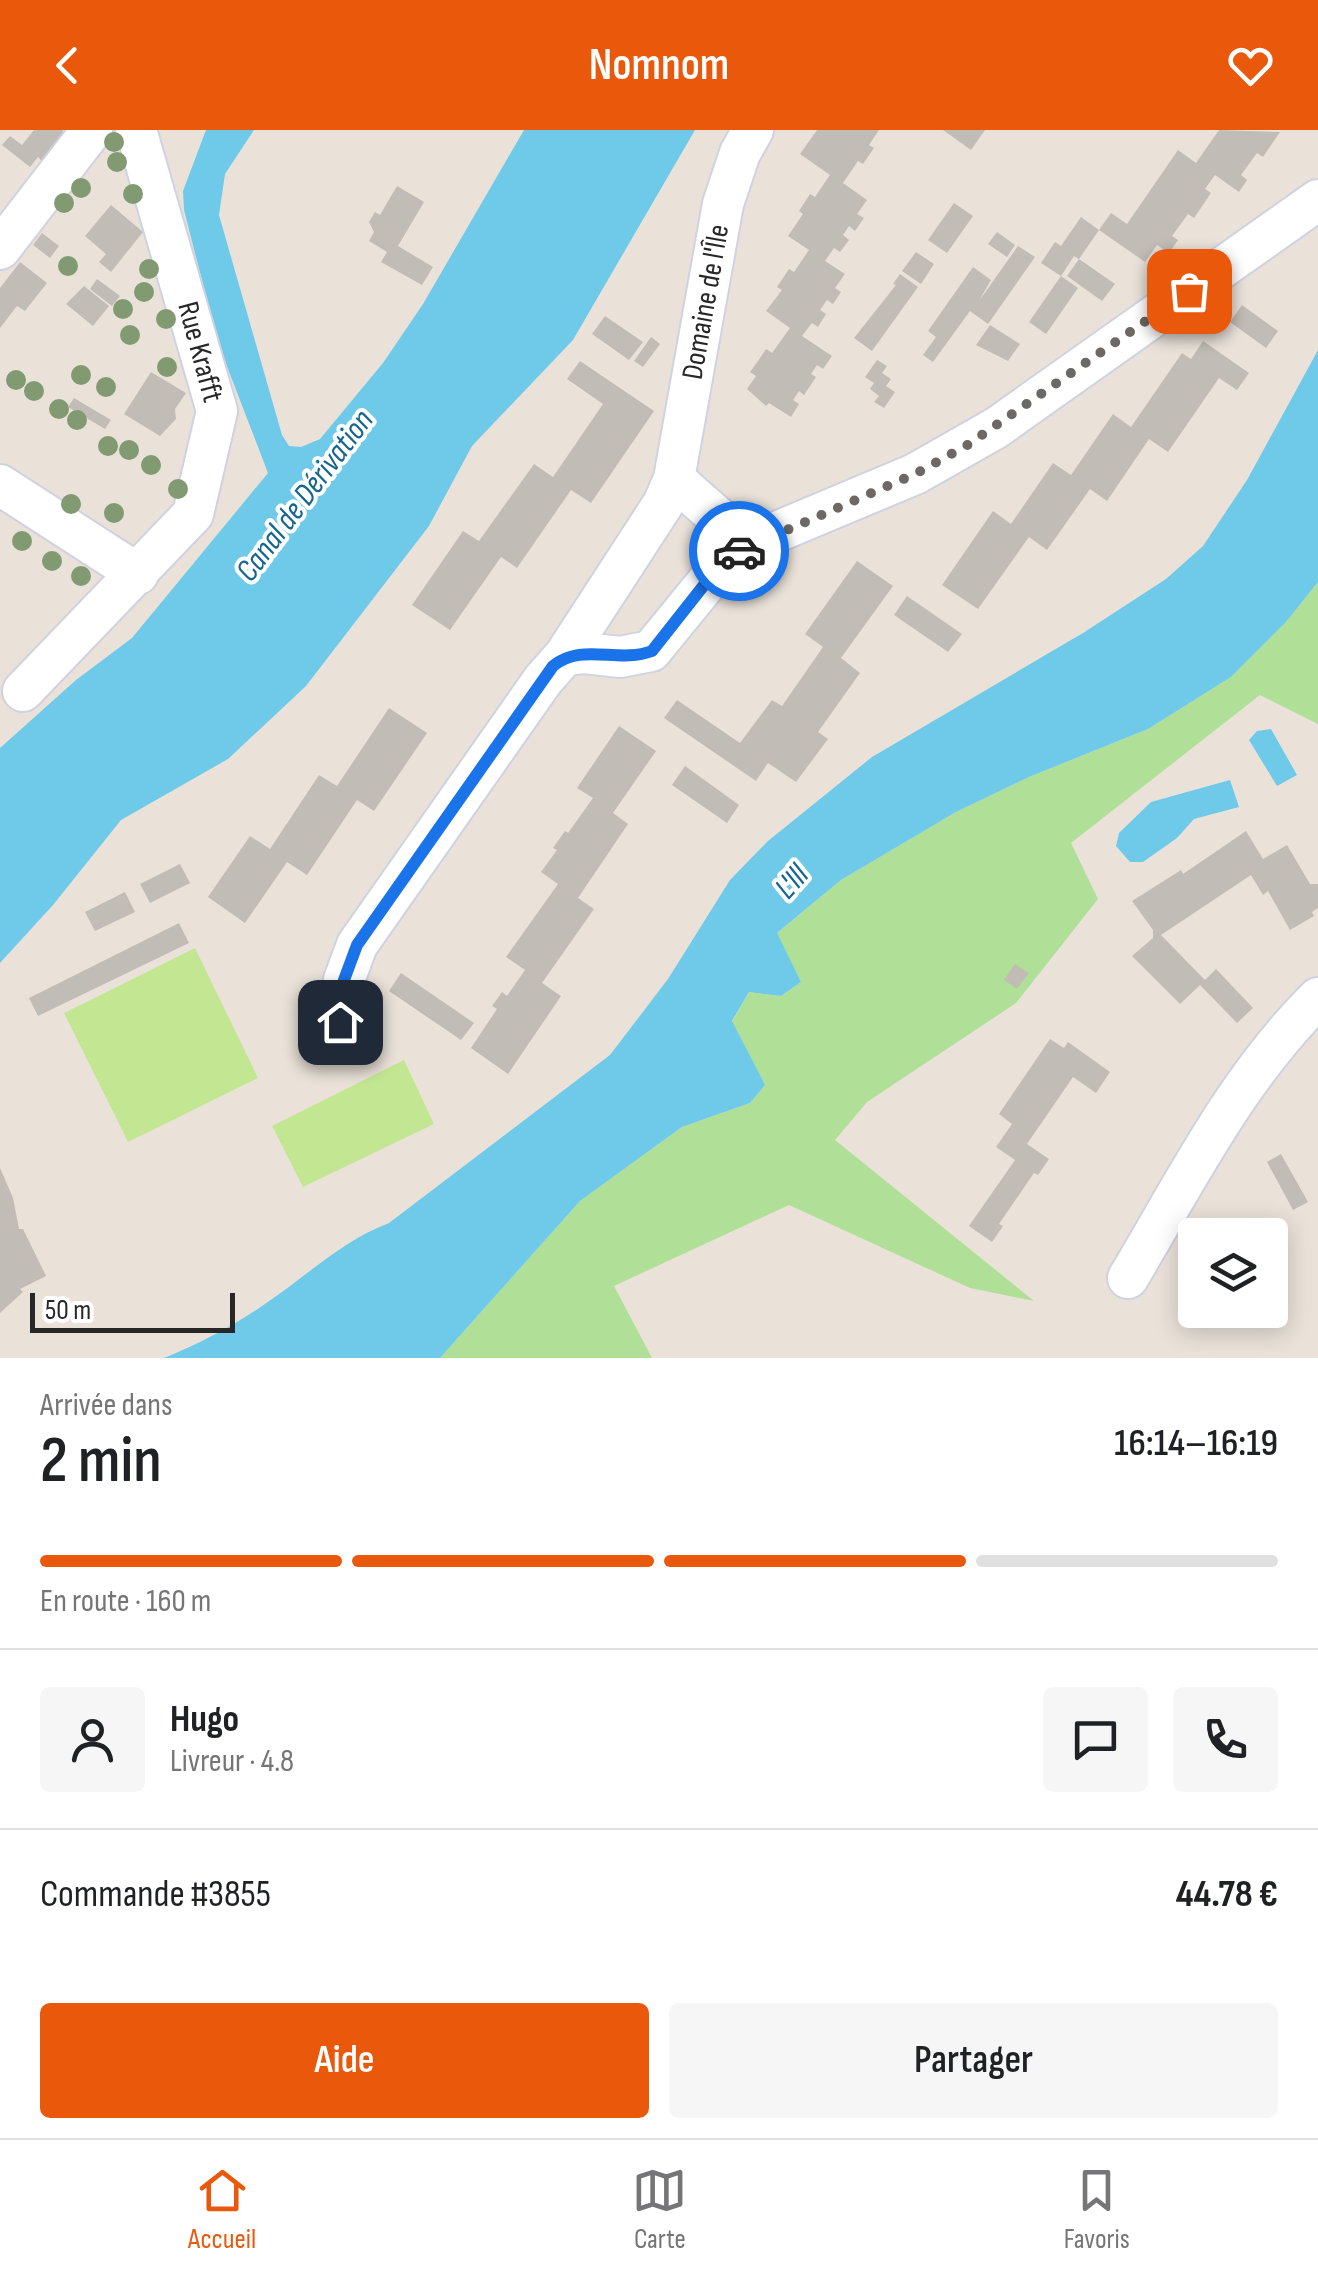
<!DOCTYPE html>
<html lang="fr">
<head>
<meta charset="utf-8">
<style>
  :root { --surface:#fff; --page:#f6f6f6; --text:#202124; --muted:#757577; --line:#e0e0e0; --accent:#ea580c }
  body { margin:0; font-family:"Sofia Sans Condensed",sans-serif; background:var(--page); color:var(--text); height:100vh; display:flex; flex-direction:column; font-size:38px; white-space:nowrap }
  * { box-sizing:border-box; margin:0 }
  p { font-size:32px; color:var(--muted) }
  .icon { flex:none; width:55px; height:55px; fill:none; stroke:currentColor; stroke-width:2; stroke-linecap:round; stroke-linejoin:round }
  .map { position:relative; height:1228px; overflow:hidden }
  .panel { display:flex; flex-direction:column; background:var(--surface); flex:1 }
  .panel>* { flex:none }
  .fabs { position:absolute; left:1178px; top:1088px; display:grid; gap:20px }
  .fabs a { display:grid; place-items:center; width:110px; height:110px; border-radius:10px; background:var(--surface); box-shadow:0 5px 25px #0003; font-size:50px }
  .scale { position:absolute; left:30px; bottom:25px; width:205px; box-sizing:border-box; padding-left:10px; border:5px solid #272727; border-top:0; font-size:28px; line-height:35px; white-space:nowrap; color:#272727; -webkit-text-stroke:8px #fff; paint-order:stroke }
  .pin { position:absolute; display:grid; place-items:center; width:85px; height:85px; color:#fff; margin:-42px; border-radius:20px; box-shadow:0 5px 15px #0006 }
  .courier { position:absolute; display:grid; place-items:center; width:100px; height:100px; margin:-50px; border:8px solid #1a73e8; border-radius:50%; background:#fff; color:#222; box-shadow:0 2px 12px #0007 }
  .overview em { font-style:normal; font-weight:600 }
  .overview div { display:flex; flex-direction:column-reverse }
  .overview { display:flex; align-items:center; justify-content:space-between; height:170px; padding:0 40px }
  h1 { font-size:65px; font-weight:600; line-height:75px }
  .bar { display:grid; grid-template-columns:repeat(4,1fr); gap:15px 10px; align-content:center; height:120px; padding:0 40px }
  .bar i { height:12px; border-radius:8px; background:var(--line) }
  .bar .on { background:var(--accent) }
  .bar p { grid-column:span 4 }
  .line { display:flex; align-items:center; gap:25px; padding:0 40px; border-top:2px solid var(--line) }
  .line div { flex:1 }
  .round { display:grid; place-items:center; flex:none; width:105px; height:105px; border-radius:10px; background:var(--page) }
  .button { display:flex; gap:20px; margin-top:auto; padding:20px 40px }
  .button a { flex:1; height:115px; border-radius:10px; background:var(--accent); color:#fff; font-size:40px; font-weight:600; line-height:115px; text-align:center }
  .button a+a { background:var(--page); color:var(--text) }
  header { display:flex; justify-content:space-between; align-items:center; height:130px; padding:0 40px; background:var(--accent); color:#fff; font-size:45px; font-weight:600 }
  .tab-bar { display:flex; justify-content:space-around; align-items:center; height:140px; border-top:2px solid var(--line); background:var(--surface); font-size:28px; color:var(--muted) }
  .tab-bar a { display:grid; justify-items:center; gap:5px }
  .tab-bar .on { color:var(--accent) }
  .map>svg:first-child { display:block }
  .green { fill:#b0df97 }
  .pitch { fill:#c3e693 }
  .water { fill:#6fcae9 }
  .building { fill:#c2bcb6 }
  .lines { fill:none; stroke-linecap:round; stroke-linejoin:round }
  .minor-casing { stroke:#cfd2e0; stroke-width:44 }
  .minor { stroke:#fff; stroke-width:40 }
  .tree { fill:#819a71 }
  .done { stroke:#6b6865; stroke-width:10; stroke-dasharray:0 18 }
  .route { stroke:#1a73e8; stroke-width:12 }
  .labels { text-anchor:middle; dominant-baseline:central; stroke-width:8; stroke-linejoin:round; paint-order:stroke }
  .street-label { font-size:30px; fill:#272727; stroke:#fff }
  .water-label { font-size:32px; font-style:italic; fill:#126691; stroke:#fff }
</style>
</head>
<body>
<header><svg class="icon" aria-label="back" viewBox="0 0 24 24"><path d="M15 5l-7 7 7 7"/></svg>Nomnom<svg class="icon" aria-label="heart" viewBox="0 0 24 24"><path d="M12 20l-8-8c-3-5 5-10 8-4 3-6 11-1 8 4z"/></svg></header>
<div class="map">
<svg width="1318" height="1228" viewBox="0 0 1318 1228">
  <rect width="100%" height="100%" fill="#eae2d9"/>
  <path class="green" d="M 1318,452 L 1318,594 L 1260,565 L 1071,713 L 1098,769 L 1016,873 L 867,972 L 835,1010 L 1034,1171 L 970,1158 L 789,1075 L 614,1156 L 652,1228 L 440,1228 L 580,1071 L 682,997 L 750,973 L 764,956 L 732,892 L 749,862 L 781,866 L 801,852 L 776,804 L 841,750 L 956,682 L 1029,647 L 1148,599 L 1231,547 L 1286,492 Z"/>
  <path class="pitch" d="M 195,818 L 258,948 L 128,1012 L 64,883 Z
    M 404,930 L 434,994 L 303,1057 L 272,996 Z"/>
  <path class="water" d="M 206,0 L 254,0 L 225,44 L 219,85 L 282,305 L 289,316 L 301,317 L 320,309 L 383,233 L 423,174 L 524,0 L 695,0 L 573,210 L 472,316 L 429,396 L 306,556 L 228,629 L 121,690 L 53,775 L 0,833 L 0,618 L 76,550 L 132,508 L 268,343 L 218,213 L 184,80 L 183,61 Z
    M 1318,220 L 1318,452 L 1286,492 L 1231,547 L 1148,599 L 1029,647 L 956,682 L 841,750 L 777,803 L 801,852 L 781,866 L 749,862 L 732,891 L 765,955 L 750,973 L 682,997 L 580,1071 L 440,1228 L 164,1228 C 202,1213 239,1193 272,1169 C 311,1142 344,1110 389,1093 L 610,925 L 668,849 L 730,750 L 768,711 L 872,627 L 1083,503 L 1166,449 L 1203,416 L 1247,350 Z
    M 1271,599 L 1297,645 L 1277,656 L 1249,610 L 1257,601 Z
    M 1230,650 L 1239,677 L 1194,689 L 1177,708 L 1143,732 L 1130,732 L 1116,716 L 1119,703 L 1151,672 Z"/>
  <path class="building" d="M 34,0 L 62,0 L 66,5 L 44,33 L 38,27 L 30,37 L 2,15 L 10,6 L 22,15 Z
    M 817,0 L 879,0 L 869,15 L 874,18 L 863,34 L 858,31 L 843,53 L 867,70 L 857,84 L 864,88 L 855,101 L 849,96 L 843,105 L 849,110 L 840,122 L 834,118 L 825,131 L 845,144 L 835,158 L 841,162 L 833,174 L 827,170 L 820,180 L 826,184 L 818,197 L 812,193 L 802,206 L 832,226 L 823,239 L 817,235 L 811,244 L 816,247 L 804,265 L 799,261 L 793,270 L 799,274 L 791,287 L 769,273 L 766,276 L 747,259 L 756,246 L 750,242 L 758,231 L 766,219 L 772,223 L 790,198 L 766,181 L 782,160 L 777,157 L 789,139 L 794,142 L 809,120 L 788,106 L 803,84 L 799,81 L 810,64 L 815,67 L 830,45 L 800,24 Z
    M 943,0 L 985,0 L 971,20 Z
    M 1219,0 L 1280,2 L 1263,27 L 1257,23 L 1241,45 L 1247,50 L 1239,62 L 1215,45 L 1205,59 L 1211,63 L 1194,88 L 1188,84 L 1172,106 L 1178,110 L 1169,123 L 1157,115 L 1145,132 L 1099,100 L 1111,83 L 1127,94 L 1178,20 L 1196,33 Z
    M 397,56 L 424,72 L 398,116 L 433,137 L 422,155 L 381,132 L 387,122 L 369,111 L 374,102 L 369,92 L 375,82 L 380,85 Z
    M 954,73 L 973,86 L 947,123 L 928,110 Z
    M 111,75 L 143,102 L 111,142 L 99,132 L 106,124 L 85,106 Z
    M 1081,87 L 1099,100 L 1079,129 L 1074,126 L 1061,146 L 1078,158 L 1046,204 L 1029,192 L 1061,146 L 1041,133 L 1055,112 L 1061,116 Z
    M 997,102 L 1015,115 L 1007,127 L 988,114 Z
    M 42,103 L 59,116 L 50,128 L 33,115 Z
    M 1018,116 L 1035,127 L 988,194 L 970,181 L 933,232 L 923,225 L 936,207 L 928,201 L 973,137 L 991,150 L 979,171 Z
    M 916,122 L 934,134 L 921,154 L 902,141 Z
    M 1079,129 L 1115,154 L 1102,171 L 1067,146 Z
    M 20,132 L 47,153 L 25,181 L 17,176 L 0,198 L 0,158 Z
    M 900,144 L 918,157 L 872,221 L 854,208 L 896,155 L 893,154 Z
    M 97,149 L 120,166 L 112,176 L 90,159 Z
    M 84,156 L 109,176 L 93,196 L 66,174 Z
    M 1242,175 L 1278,201 L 1266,218 L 1230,192 Z
    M 605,186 L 643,212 L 629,230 L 592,204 Z
    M 990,195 L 1020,214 L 1008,231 L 976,215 Z
    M 651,207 L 660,214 L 643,237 L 634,231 Z
    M 1203,211 L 1249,243 L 1237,260 L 1219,248 L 1168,322 L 1149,309 L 1107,371 L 1090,359 L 1047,420 L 1029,407 L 978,479 L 942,455 L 993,381 L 1011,394 L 1053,333 L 1071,345 L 1113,284 L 1131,297 L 1182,223 L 1191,229 Z
    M 877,230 L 887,236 L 882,243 L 891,249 L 886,256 L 895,262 L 884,278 L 874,272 L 879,266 L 870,259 L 874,253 L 865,247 Z
    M 580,231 L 654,281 L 591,373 L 571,360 L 517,438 L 501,427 L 450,500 L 412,475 L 463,401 L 479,411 L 534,334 L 553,347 L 603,274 L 567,249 Z
    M 151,242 L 186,263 L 175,279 L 176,289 L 160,306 L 124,284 Z
    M 74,268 L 111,290 L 105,299 L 68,277 Z
    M 857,431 L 893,456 L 841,528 L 860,543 L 818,602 L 828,609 L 796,652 L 768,633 L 756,651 L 664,588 L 677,570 L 740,613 L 772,570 L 782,576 L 823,517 L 805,504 Z
    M 907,466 L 962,504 L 948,522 L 894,485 Z
    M 389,578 L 427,603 L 374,681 L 357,670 L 307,745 L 287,732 L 245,793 L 208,767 L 250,706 L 270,719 L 319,645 L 337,656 Z
    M 619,596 L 656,621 L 613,683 L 628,694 L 578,768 L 594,779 L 542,853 L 561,866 L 508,944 L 471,918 L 497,879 L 492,876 L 502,862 L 507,866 L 525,840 L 506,827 L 558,754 L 541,742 L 557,720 L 553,718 L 560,708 L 565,701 L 568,703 L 593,668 L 577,658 Z
    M 685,636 L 739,675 L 727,693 L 672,655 Z
    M 1246,701 L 1263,729 L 1287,715 L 1310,754 L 1318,754 L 1318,778 L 1312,782 L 1314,786 L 1290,800 L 1268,761 L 1263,765 L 1251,745 L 1161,805 L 1205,850 L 1216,839 L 1253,878 L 1237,893 L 1200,855 L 1180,874 L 1132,826 L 1153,808 L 1153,800 L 1132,771 L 1181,740 L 1183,744 Z
    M 180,734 L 190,753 L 150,773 L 140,754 Z
    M 125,762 L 135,782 L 95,801 L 85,782 Z
    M 179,793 L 189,813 L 38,886 L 29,868 Z
    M 1015,834 L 1029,843 L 1017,859 L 1004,850 Z
    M 401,843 L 474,893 L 461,910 L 389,861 Z
    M 1050,909 L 1064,918 L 1068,912 L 1110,942 L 1096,963 L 1073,947 L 1027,1014 L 1049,1029 L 1038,1045 L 1034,1043 L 999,1094 L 1003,1096 L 992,1112 L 969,1096 L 1015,1030 L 996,1017 L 1012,994 L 999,984 Z
    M 1281,1024 L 1308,1072 L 1293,1080 L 1267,1032 Z
    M 0,1038 L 13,1068 L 19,1099 L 23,1099 L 46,1146 L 20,1159 L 23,1162 L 0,1183 Z"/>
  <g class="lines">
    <g class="minor-casing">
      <path id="minor" d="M 0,119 L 92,0
        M 674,349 L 748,414
        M 0,355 L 138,444
        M 565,525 L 584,523 L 620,527 L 651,521 L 709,450 L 748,414 L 915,344 L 996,298 L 1318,70
        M 23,561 L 193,384 L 217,281 L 136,0
        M 340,892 L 344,850 L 357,815 L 543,550 L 565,525 L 663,374 L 674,349 L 723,74 L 740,23 L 753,0
        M 1128,1148 C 1186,1051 1237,948 1318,868"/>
    </g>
    <use href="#minor" class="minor"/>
  </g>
  <g class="tree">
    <circle cx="114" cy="12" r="10"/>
    <circle cx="117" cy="32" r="10"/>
    <circle cx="81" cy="58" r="10"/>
    <circle cx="133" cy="64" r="10"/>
    <circle cx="64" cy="73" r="10"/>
    <circle cx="68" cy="136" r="10"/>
    <circle cx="149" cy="139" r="10"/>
    <circle cx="144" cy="162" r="10"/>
    <circle cx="123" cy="179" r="10"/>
    <circle cx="166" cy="189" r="10"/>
    <circle cx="130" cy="205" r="10"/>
    <circle cx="167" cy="237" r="10"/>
    <circle cx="81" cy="245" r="10"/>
    <circle cx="16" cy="250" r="10"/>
    <circle cx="106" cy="257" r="10"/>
    <circle cx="34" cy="261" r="10"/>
    <circle cx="59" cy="279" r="10"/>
    <circle cx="77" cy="290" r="10"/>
    <circle cx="108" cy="316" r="10"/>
    <circle cx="129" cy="320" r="10"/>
    <circle cx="151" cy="335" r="10"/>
    <circle cx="178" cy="359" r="10"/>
    <circle cx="71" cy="374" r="10"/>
    <circle cx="114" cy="383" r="10"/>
    <circle cx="22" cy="411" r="10"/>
    <circle cx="52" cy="431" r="10"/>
    <circle cx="81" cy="446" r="10"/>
  </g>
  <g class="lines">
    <path class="done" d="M 739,421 L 915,344 L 966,316 L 1189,161"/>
    <path class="route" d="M 340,892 L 344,850 L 357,815 L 553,536 C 582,512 618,534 652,521 L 708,450 L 739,421"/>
  </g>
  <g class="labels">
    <g class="street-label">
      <text transform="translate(706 172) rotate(-80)">Domaine de l'Île</text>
      <text transform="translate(200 222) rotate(75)">Rue Krafft</text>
    </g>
    <g class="water-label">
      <text transform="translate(305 366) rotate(-53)">Canal de Dérivation</text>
      <text transform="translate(792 752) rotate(-48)">L'Ill</text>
    </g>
  </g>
</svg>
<div class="fabs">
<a><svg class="icon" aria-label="layers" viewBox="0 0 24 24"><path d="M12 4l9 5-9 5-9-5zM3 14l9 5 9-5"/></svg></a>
</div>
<div class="scale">50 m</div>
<div class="pin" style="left:1189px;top:161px;background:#ea580c"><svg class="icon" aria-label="bag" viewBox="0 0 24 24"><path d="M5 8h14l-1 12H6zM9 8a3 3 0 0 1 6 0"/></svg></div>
<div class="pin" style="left:340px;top:892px;background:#1f2937"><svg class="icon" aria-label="home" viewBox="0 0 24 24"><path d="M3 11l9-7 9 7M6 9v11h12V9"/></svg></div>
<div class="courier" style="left:739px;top:421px"><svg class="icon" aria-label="car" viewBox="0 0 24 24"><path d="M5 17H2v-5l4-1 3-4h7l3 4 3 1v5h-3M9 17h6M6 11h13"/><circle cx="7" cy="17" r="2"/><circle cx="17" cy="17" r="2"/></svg></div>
</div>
<section class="panel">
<div class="overview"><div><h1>2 min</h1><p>Arrivée dans</p></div><em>16:14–16:19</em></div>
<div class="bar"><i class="on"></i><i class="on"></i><i class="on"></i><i></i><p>En route · 160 m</p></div>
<div class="line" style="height:180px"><a class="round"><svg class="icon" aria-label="person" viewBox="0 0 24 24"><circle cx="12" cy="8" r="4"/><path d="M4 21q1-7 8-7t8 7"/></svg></a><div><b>Hugo</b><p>Livreur · 4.8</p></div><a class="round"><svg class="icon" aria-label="chat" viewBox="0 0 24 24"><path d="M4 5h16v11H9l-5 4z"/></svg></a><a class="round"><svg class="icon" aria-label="phone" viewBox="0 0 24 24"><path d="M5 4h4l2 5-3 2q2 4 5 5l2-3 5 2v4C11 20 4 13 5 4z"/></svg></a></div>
<div class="line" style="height:130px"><div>Commande #3855</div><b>44.78 €</b></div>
<div class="button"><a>Aide</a><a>Partager</a></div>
</section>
<nav class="tab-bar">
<a class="on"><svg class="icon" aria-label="home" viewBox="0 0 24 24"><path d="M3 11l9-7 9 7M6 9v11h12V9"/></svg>Accueil</a>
<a><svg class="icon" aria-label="map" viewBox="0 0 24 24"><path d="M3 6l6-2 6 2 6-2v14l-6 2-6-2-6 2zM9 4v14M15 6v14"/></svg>Carte</a>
<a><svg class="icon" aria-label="saved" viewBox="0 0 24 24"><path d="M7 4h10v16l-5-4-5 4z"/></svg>Favoris</a>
</nav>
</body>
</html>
